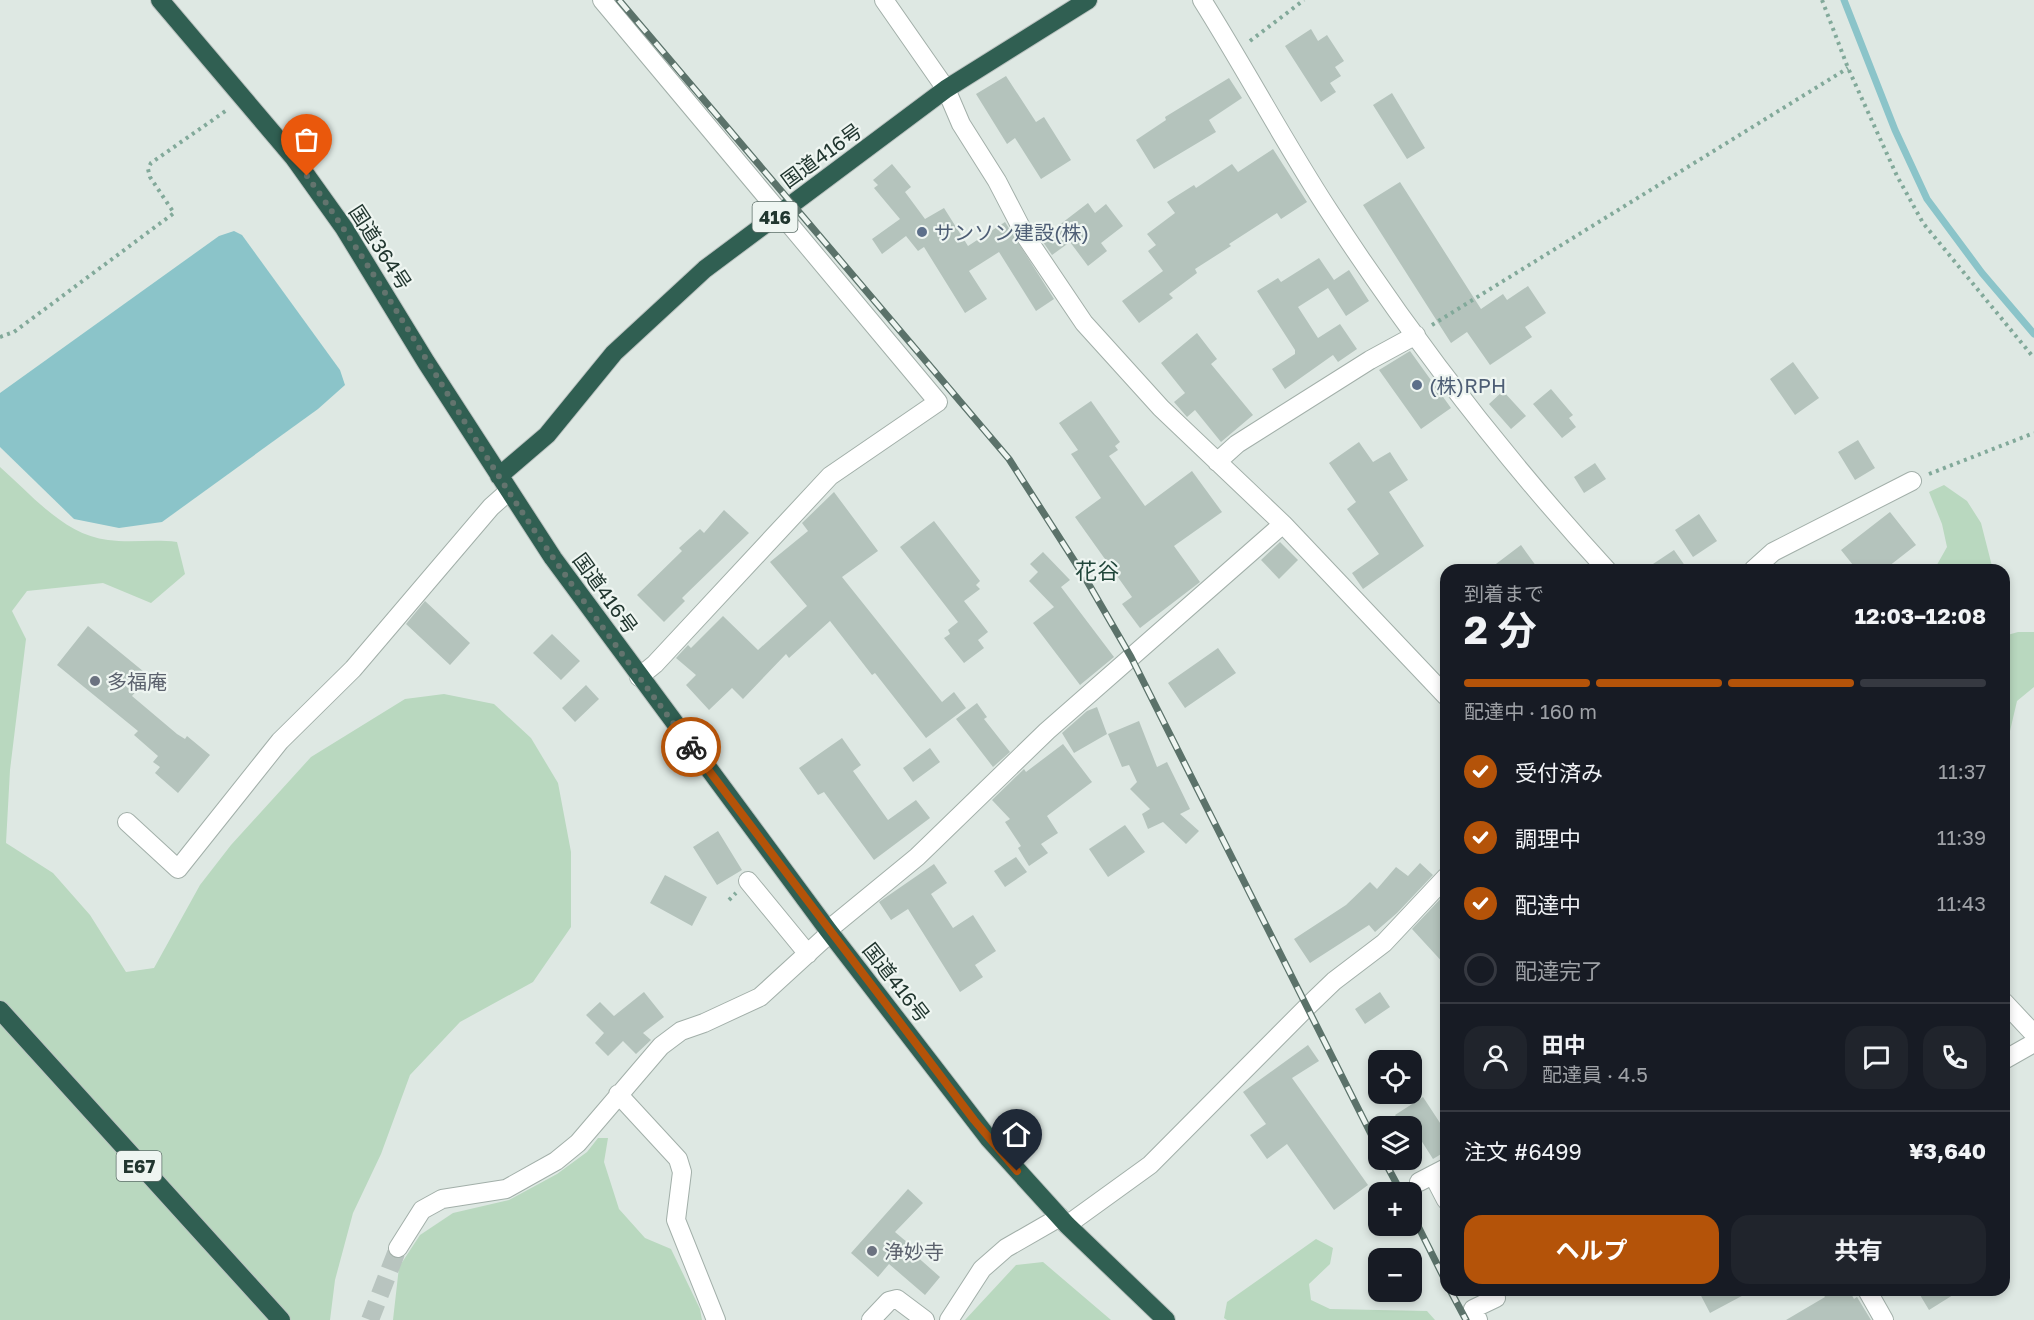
<!DOCTYPE html>
<html lang="ja">
<head>
<meta charset="utf-8">
<style>
  :root { --surface:#171b24; --page:#20242c; --text:#f1f3f6; --muted:#9ea1a6; --line:#363941; --accent:#b45309 }
  body { margin:0; font-family:"Golos Text","Noto Sans JP",sans-serif; background:var(--page); color:var(--text); height:100vh; display:flex; flex-direction:column; font-size:22px; white-space:nowrap }
  * { box-sizing:border-box; margin:0 }
  p { font-size:20px; color:var(--muted) }
  .icon { flex:none; width:33px; height:33px; fill:none; stroke:currentColor; stroke-width:2; stroke-linecap:round; stroke-linejoin:round }
  .map { position:relative; flex:1; overflow:hidden }
  .details { position:absolute; left:1440px; top:564px; width:570px; height:732px; display:flex; flex-direction:column; background:var(--surface); border-radius:18px; box-shadow:0 3px 9px #0003 }
  .details>* { flex:none }
  .tools { position:absolute; left:1368px; top:1050px; display:grid; gap:12px }
  .tools a { display:grid; place-items:center; width:54px; height:54px; border-radius:12px; background:var(--surface); box-shadow:0 3px 9px #0003; font-size:30px }
  .pin { position:absolute; display:grid; place-items:center; width:51px; height:51px; color:#fff; margin:-62px -26px; border-radius:50% 50% 50% 0; rotate:-45deg; box-shadow:0 0 6px #0007 }
  .pin .icon { rotate:45deg }
  .courier { position:absolute; display:grid; place-items:center; width:60px; height:60px; margin:-30px; border:4px solid #b45309; border-radius:50%; background:#fff; color:#222; box-shadow:0 2px 8px #0007 }
  .summary em { font-style:normal; font-weight:700 }
  .summary div { display:flex; flex-direction:column-reverse }
  .summary { display:flex; align-items:center; justify-content:space-between; height:102px; padding:0 24px }
  h1 { font-size:39px; font-weight:700; line-height:45px }
  .bar { display:grid; grid-template-columns:repeat(4,1fr); gap:9px 6px; align-content:center; height:72px; padding:0 24px }
  .bar i { height:8px; border-radius:4px; background:var(--line) }
  .bar .current { background:var(--accent) }
  .bar p { grid-column:span 4 }
  .line { display:flex; align-items:center; gap:15px; padding:0 24px; border-top:2px solid var(--line) }
  .line div { flex:1 }
  .round { display:grid; place-items:center; flex:none; width:63px; height:63px; border-radius:18px; background:var(--page) }
  ol { padding:0 24px; list-style:none }
  li { display:flex; align-items:center; gap:18px; height:66px }
  li p { margin-inline-start:auto }
  li .icon { padding:6px; border-radius:50%; background:var(--accent); color:#fff; stroke-width:4 }
  li:last-child { color:var(--muted) }
  li i { width:33px; height:33px; border:3px solid var(--line); border-radius:50% }
  .button { display:flex; gap:12px; margin-top:auto; padding:12px 24px }
  .button a { flex:1; height:69px; border-radius:18px; background:var(--accent); color:#fff; font-size:24px; font-weight:700; line-height:69px; text-align:center }
  .button a+a { background:var(--page); color:var(--text) }
  .map>svg:first-child { display:block }
  .green { fill:#b9d8bf }
  .water { fill:#8bc4c9 }
  .lines { fill:none; stroke-linecap:round; stroke-linejoin:round }
  .stream { stroke:#8bc4c9; stroke-width:7 }
  .building { fill:#b4c3bc }
  .minor-tunnel { stroke:#b8c4bf; stroke-width:18; stroke-dasharray:18 9; stroke-linecap:butt }
  .minor-casing { stroke:#a2afa9; stroke-width:20 }
  .highway-casing { stroke:#bcc3c1; stroke-width:20 }
  .path { stroke:#82a99a; stroke-width:4; stroke-dasharray:3 4.5; stroke-linecap:butt }
  .minor { stroke:#fff; stroke-width:18 }
  .highway { stroke:#305f52; stroke-width:18 }
  .rail-casing { stroke:#5b726a; stroke-width:7 }
  .rail { stroke:#eef5f1; stroke-width:4.5; stroke-dasharray:14; stroke-linecap:butt }
  .done { stroke:#63746e; stroke-width:6; stroke-dasharray:0 10.8 }
  .route { stroke:#b45309; stroke-width:8 }
  .service-dot { fill:#5c6f8a; stroke:#eef5f1; stroke-width:2 }
  .worship-dot { fill:#6b7280; stroke:#eef5f1; stroke-width:2 }
  .labels { text-anchor:middle; dominant-baseline:central; stroke-width:4.5; stroke-linejoin:round; paint-order:stroke }
  .shield { fill:#eef5f1; stroke:#5e6f69; stroke-width:1.5 }
  .shield-label { font-size:18px; font-weight:bold; fill:#21362f }
  .street-label { font-size:20px; fill:#21362f; stroke:#eef5f1 }
  .service-label { font-size:20px; fill:#4e5e75; stroke:#eef5f1; text-anchor:start }
  .worship-label { font-size:20px; fill:#5b616d; stroke:#eef5f1; text-anchor:start }
  .quarter-label { font-size:22px; fill:#20463a; stroke:#eef5f1 }
</style>
</head>
<body>
<div class="map">
<svg width="2034" height="1320" viewBox="0 0 2034 1320">
  <rect width="100%" height="100%" fill="#dee8e3"/>
  <path class="green" d="M 0,467 C 32,495 64,535 108,540 C 131,543 154,539 177,542 L 185,574 L 151,603 L 103,583 L 27,591 L 12,611 L 26,639 L 10,770 L 6,843 L 53,873 L 90,915 L 126,972 L 154,968 L 200,885 L 231,845 L 311,757 L 405,699 L 444,694 L 494,704 L 531,738 L 558,783 L 571,852 L 571,927 L 533,982 L 460,1022 L 410,1075 L 381,1154 L 353,1213 L 335,1280 L 330,1320 L 0,1320 Z
    M 1944,485 L 1967,501 L 1981,523 L 1993,570 L 1934,570 L 1947,547 L 1942,524 L 1929,492 Z
    M 2018,632 L 2034,632 L 2034,687 L 2017,701 L 2010,731 L 2004,734 L 2004,636 Z
    M 598,1138 L 608,1138 L 604,1162 L 619,1209 L 645,1238 L 671,1249 L 700,1309 L 702,1320 L 393,1320 L 399,1267 L 420,1235 L 453,1213 L 509,1200 L 557,1174 L 587,1152 Z
    M 1316,1239 L 1333,1248 L 1330,1264 L 1309,1284 L 1311,1300 L 1330,1309 L 1427,1311 L 1435,1320 L 1227,1320 L 1224,1318 L 1227,1302 Z
    M 1043,1262 L 1111,1320 L 965,1320 L 1016,1265 Z"/>
  <path class="water" d="M 234,231 L 242,235 L 340,370 L 345,385 L 318,409 L 162,522 L 119,528 L 74,519 L 0,447 L 0,393 L 219,236 Z"/>
  <g class="lines">
    <path class="stream" d="M 1844,0 L 1895,130 L 1927,199 L 1982,273 L 2034,334"/>
  </g>
  <path class="building" d="M 1311,29 L 1318,41 L 1327,35 L 1344,61 L 1335,67 L 1341,76 L 1330,83 L 1336,92 L 1321,102 L 1285,46 Z
    M 1006,76 L 1036,122 L 1044,117 L 1071,160 L 1041,179 L 1015,138 L 1007,144 L 976,94 Z
    M 1229,78 L 1242,98 L 1209,120 L 1216,132 L 1154,169 L 1136,140 L 1166,120 L 1165,117 Z
    M 1392,93 L 1425,148 L 1407,159 L 1373,105 Z
    M 1273,149 L 1307,202 L 1281,219 L 1277,213 L 1229,244 L 1231,246 L 1195,269 L 1197,273 L 1169,294 L 1173,298 L 1139,323 L 1122,301 L 1163,271 L 1148,251 L 1156,245 L 1147,234 L 1175,213 L 1167,202 L 1194,185 L 1196,188 L 1232,164 L 1238,172 Z
    M 892,164 L 911,187 L 905,192 L 925,219 L 944,208 L 968,246 L 1005,222 L 1054,299 L 1036,311 L 999,252 L 969,271 L 987,299 L 965,313 L 924,247 L 918,251 L 906,236 L 882,254 L 872,239 L 900,219 L 874,188 L 878,185 L 873,180 Z
    M 1400,182 L 1481,309 L 1503,294 L 1507,300 L 1528,286 L 1546,313 L 1525,327 L 1532,337 L 1490,365 L 1467,332 L 1451,343 L 1363,205 Z
    M 1088,203 L 1095,213 L 1106,204 L 1123,226 L 1101,243 L 1107,251 L 1088,266 L 1070,242 L 1052,255 L 1041,239 Z
    M 1319,258 L 1334,280 L 1349,270 L 1369,301 L 1346,316 L 1328,288 L 1298,307 L 1318,338 L 1340,324 L 1357,349 L 1338,362 L 1333,355 L 1285,389 L 1272,369 L 1295,354 L 1295,350 L 1257,291 L 1278,278 L 1281,282 Z
    M 1197,333 L 1217,359 L 1211,364 L 1253,415 L 1221,442 L 1195,410 L 1187,417 L 1174,402 L 1185,393 L 1161,363 Z
    M 1410,351 L 1451,408 L 1421,429 L 1379,370 Z
    M 1793,362 L 1819,398 L 1795,415 L 1770,379 Z
    M 1551,389 L 1573,415 L 1569,418 L 1576,427 L 1562,438 L 1533,404 Z
    M 1503,391 L 1526,416 L 1511,429 L 1489,404 Z
    M 1091,401 L 1120,442 L 1115,446 L 1118,450 L 1109,456 L 1145,506 L 1192,471 L 1222,512 L 1174,546 L 1200,582 L 1140,628 L 1122,604 L 1132,597 L 1075,517 L 1101,498 L 1071,454 L 1078,450 L 1059,423 Z
    M 1858,440 L 1875,468 L 1855,480 L 1838,452 Z
    M 1359,442 L 1373,462 L 1390,452 L 1408,480 L 1389,492 L 1424,546 L 1363,589 L 1352,573 L 1379,554 L 1347,509 L 1356,502 L 1329,463 Z
    M 1595,463 L 1606,479 L 1584,493 L 1574,477 Z
    M 834,492 L 878,551 L 842,577 L 942,702 L 954,692 L 966,708 L 926,738 L 875,673 L 872,675 L 830,621 L 789,658 L 786,654 L 743,699 L 732,688 L 709,710 L 686,685 L 696,675 L 676,658 L 688,645 L 691,648 L 723,616 L 758,650 L 807,606 L 770,562 L 808,531 L 802,523 Z
    M 724,510 L 749,533 L 682,598 L 685,601 L 664,622 L 637,595 L 682,551 L 679,548 L 700,529 L 704,533 Z
    M 1890,512 L 1916,545 L 1884,570 L 1857,570 L 1841,550 Z
    M 1699,514 L 1717,541 L 1693,557 L 1675,530 Z
    M 934,521 L 980,581 L 976,585 L 980,589 L 964,601 L 988,632 L 978,640 L 984,648 L 964,663 L 944,638 L 950,634 L 948,630 L 958,622 L 900,547 Z
    M 1280,542 L 1298,560 L 1279,579 L 1261,560 Z
    M 1521,545 L 1539,570 L 1488,570 Z
    M 1674,550 L 1688,570 L 1644,570 Z
    M 1043,552 L 1070,580 L 1061,587 L 1114,657 L 1080,685 L 1033,623 L 1054,607 L 1029,581 L 1038,572 L 1030,564 Z
    M 425,601 L 470,643 L 450,665 L 406,624 Z
    M 88,626 L 149,676 L 132,696 L 177,734 L 185,739 L 187,736 L 210,755 L 178,793 L 155,773 L 160,767 L 153,762 L 158,756 L 134,735 L 138,731 L 57,665 Z
    M 552,634 L 580,661 L 561,680 L 533,653 Z
    M 1218,648 L 1236,673 L 1185,708 L 1168,683 Z
    M 586,685 L 599,699 L 575,722 L 562,708 Z
    M 977,703 L 987,717 L 984,719 L 1010,752 L 993,767 L 956,719 Z
    M 1097,707 L 1107,734 L 1074,753 L 1062,733 L 1087,711 Z
    M 1139,721 L 1157,767 L 1167,762 L 1190,809 L 1180,814 L 1199,831 L 1186,844 L 1163,822 L 1148,829 L 1142,814 L 1150,809 L 1130,789 L 1137,782 L 1129,765 L 1122,767 L 1108,734 Z
    M 842,738 L 861,765 L 853,771 L 888,820 L 916,800 L 930,818 L 874,860 L 824,792 L 818,795 L 799,768 Z
    M 1063,744 L 1092,782 L 1047,816 L 1058,833 L 1041,844 L 1048,853 L 1029,866 L 1018,848 L 1021,846 L 1005,822 L 1010,819 L 992,800 L 1024,769 L 1026,772 Z
    M 930,748 L 940,762 L 913,782 L 903,768 Z
    M 1125,825 L 1145,852 L 1108,877 L 1089,849 Z
    M 718,831 L 742,870 L 717,885 L 693,847 Z
    M 1016,857 L 1027,872 L 1005,887 L 994,871 Z
    M 1420,863 L 1433,875 L 1397,913 L 1375,932 L 1369,925 L 1310,963 L 1294,939 L 1346,905 L 1370,882 L 1377,889 L 1396,867 L 1408,876 Z
    M 934,864 L 947,883 L 931,894 L 953,928 L 973,915 L 996,951 L 975,965 L 983,977 L 960,992 L 908,909 L 891,920 L 879,902 Z
    M 665,875 L 707,897 L 692,926 L 650,903 Z
    M 1446,893 L 1446,966 L 1412,929 Z
    M 644,992 L 664,1017 L 643,1033 L 651,1040 L 636,1054 L 623,1041 L 608,1056 L 595,1043 L 604,1033 L 586,1015 L 600,1002 L 614,1016 Z
    M 1380,992 L 1390,1007 L 1365,1024 L 1355,1009 Z
    M 1308,1045 L 1319,1061 L 1292,1078 L 1368,1185 L 1334,1210 L 1287,1144 L 1267,1159 L 1250,1135 L 1266,1124 L 1243,1092 Z
    M 1423,1097 L 1446,1132 L 1446,1151 L 1433,1159 L 1412,1126 L 1403,1126 L 1395,1115 Z
    M 908,1189 L 923,1203 L 895,1232 L 908,1243 L 905,1246 L 940,1277 L 925,1295 L 889,1264 L 878,1277 L 851,1253 Z
    M 1698,1290 L 1753,1290 L 1710,1313 Z
    M 1820,1290 L 1849,1290 L 1854,1299 L 1857,1297 L 1871,1320 L 1786,1320 L 1825,1297 Z
    M 1917,1290 L 1961,1290 L 1929,1310 Z"/>
  <g class="lines">
    <path class="minor-tunnel" d="M 370,1320 L 398,1248"/>
    <g class="minor-casing">
      <path id="minor" d="M 602,0 L 938,402 L 830,476 L 655,664 L 639,677
        M 884,0 L 946,89 L 961,124 L 997,181 L 1026,237 L 1084,323 L 1161,408 L 1283,524 L 1446,696
        M 1202,0 C 1246,70 1284,142 1329,211 C 1411,337 1505,459 1607,570
        M 1217,462 L 1237,444 L 1370,360 L 1416,335
        M 1753,570 L 1773,552 L 1912,481
        M 127,822 L 178,869 L 280,741 L 353,669 L 491,507 L 509,491
        M 748,881 L 808,954
        M 828,930 L 917,857 L 1047,731 L 1283,524
        M 2004,1002 L 2034,1034
        M 2004,1060 L 2034,1043
        M 618,1094 L 678,1159 L 682,1172 L 676,1220 L 716,1320
        M 1433,1175 L 1446,1200
        M 1419,1182 L 1446,1168
        M 1067,1225 L 1150,1165 L 1308,1006 L 1334,981 L 1384,943 L 1446,877
        M 398,1248 L 422,1210 L 442,1199 L 506,1189 L 556,1161 L 578,1143 L 661,1046 L 681,1031 L 704,1023 L 760,997 L 830,933
        M 1867,1290 L 1884,1320
        M 871,1320 L 889,1301 L 897,1299 L 925,1320
        M 949,1320 L 982,1269 L 1006,1248 L 1060,1217
        M 1478,1320 L 1473,1309 L 1496,1298 L 1492,1290"/>
    </g>
    <g class="highway-casing">
      <path id="highway" d="M 160,0 L 294,158 L 344,228 L 426,362 L 553,558 L 828,930 L 989,1139 L 1067,1225 L 1166,1320
        M 499,476 L 547,435 L 614,353 L 705,269 L 946,89 L 1088,0
        M 0,1010 L 281,1320"/>
    </g>
    <path class="path" d="M 1822,0 L 1848,68 L 1897,176 L 1923,223 L 2034,358
      M 1250,41 L 1304,0
      M 1432,325 L 1848,68
      M 0,337 L 14,332 L 174,213 L 150,177 L 148,169 L 151,163 L 227,110
      M 1929,474 L 2034,433
      M 729,900 L 736,893"/>
    <use href="#minor" class="minor"/>
    <use href="#highway" class="highway"/>
    <g class="rail-casing">
      <path id="rail" d="M 619,0 L 1009,459 L 1084,576 L 1131,657 L 1378,1148
        M 1384,1160 L 1401,1192
        M 1412,1214 L 1446,1282
        M 1450,1290 L 1466,1320"/>
    </g>
    <use href="#rail" class="rail"/>
  </g>
  <g class="lines">
    <path class="done" d="M 307,176 C 379,276 440,385 507,489 C 564,577 628,662 691,747"/>
    <path class="route" d="M 691,747 L 974,1120 L 1017,1171"/>
  </g>
  <g class="service-dot">
    <circle cx="922" cy="232" r="6"/>
    <circle cx="1417" cy="385" r="6"/>
  </g>
  <g class="worship-dot">
    <circle cx="95" cy="681" r="6"/>
    <circle cx="872" cy="1251" r="6"/>
  </g>
  <g class="labels">
    <g class="shield">
      <rect x="752.5" y="202" width="45" height="30" rx="4.5"/>
      <rect x="116.5" y="1151" width="45" height="30" rx="4.5"/>
    </g>
    <g class="shield-label">
      <text x="775" y="217">416</text>
      <text x="139" y="1166">E67</text>
    </g>
    <g class="street-label">
      <text transform="translate(821 155) rotate(-36)">国道416号</text>
      <text transform="translate(381 247) rotate(57)">国道364号</text>
      <text transform="translate(606 593) rotate(54)">国道416号</text>
      <text transform="translate(897 982) rotate(52)">国道416号</text>
    </g>
    <g class="service-label">
      <text x="934" y="232">サンソン建設(株)</text>
      <text x="1429" y="385">(株)RPH</text>
    </g>
    <g class="worship-label">
      <text x="107" y="681">多福庵</text>
      <text x="884" y="1251">浄妙寺</text>
    </g>
    <g class="quarter-label">
      <text x="1097" y="570">花谷</text>
    </g>
  </g>
</svg>
<div class="tools">
<a><svg class="icon" aria-label="locate" viewBox="0 0 24 24"><circle cx="12" cy="12" r="6"/><path d="M12 2v4M12 18v4M2 12h4M18 12h4"/></svg></a>
<a><svg class="icon" aria-label="layers" viewBox="0 0 24 24"><path d="M12 4l9 5-9 5-9-5zM3 14l9 5 9-5"/></svg></a>
<a>+</a>
<a>−</a>
</div>
<div class="pin" style="left:307px;top:176px;background:#ea580c"><svg class="icon" aria-label="bag" viewBox="0 0 24 24"><path d="M5 8h14l-1 12H6zM9 8a3 3 0 0 1 6 0"/></svg></div>
<div class="pin" style="left:1017px;top:1171px;background:#1f2937"><svg class="icon" aria-label="home" viewBox="0 0 24 24"><path d="M3 11l9-7 9 7M6 9v11h12V9"/></svg></div>
<div class="courier" style="left:691px;top:747px"><svg class="icon" aria-label="bike" viewBox="0 0 24 24"><circle cx="6" cy="16" r="4"/><circle cx="18" cy="16" r="4"/><path d="M6 16l4-8h5l3 8M10 8l3 8H6M13 5h3"/></svg></div>
<section class="details">
<div class="summary"><div><h1>2 分</h1><p>到着まで</p></div><em>12:03–12:08</em></div>
<div class="bar"><i class="current"></i><i class="current"></i><i class="current"></i><i></i><p>配達中 · 160 m</p></div>
<ol>
<li><svg class="icon" aria-label="check" viewBox="0 0 24 24"><path d="M5 12l5 5 9-10"/></svg>受付済み<p>11:37</p></li>
<li><svg class="icon" aria-label="check" viewBox="0 0 24 24"><path d="M5 12l5 5 9-10"/></svg>調理中<p>11:39</p></li>
<li><svg class="icon" aria-label="check" viewBox="0 0 24 24"><path d="M5 12l5 5 9-10"/></svg>配達中<p>11:43</p></li>
<li><i></i>配達完了</li>
</ol>
<div class="line" style="height:108px"><a class="round"><svg class="icon" aria-label="person" viewBox="0 0 24 24"><circle cx="12" cy="8" r="4"/><path d="M4 21q1-7 8-7t8 7"/></svg></a><div><b>田中</b><p>配達員 · 4.5</p></div><a class="round"><svg class="icon" aria-label="chat" viewBox="0 0 24 24"><path d="M4 5h16v11H9l-5 4z"/></svg></a><a class="round"><svg class="icon" aria-label="phone" viewBox="0 0 24 24"><path d="M5 4h4l2 5-3 2q2 4 5 5l2-3 5 2v4C11 20 4 13 5 4z"/></svg></a></div>
<div class="line" style="height:78px"><div>注文 #6499</div><b>¥3,640</b></div>
<div class="button"><a>ヘルプ</a><a>共有</a></div>
</section>
</div>
</body>
</html>
